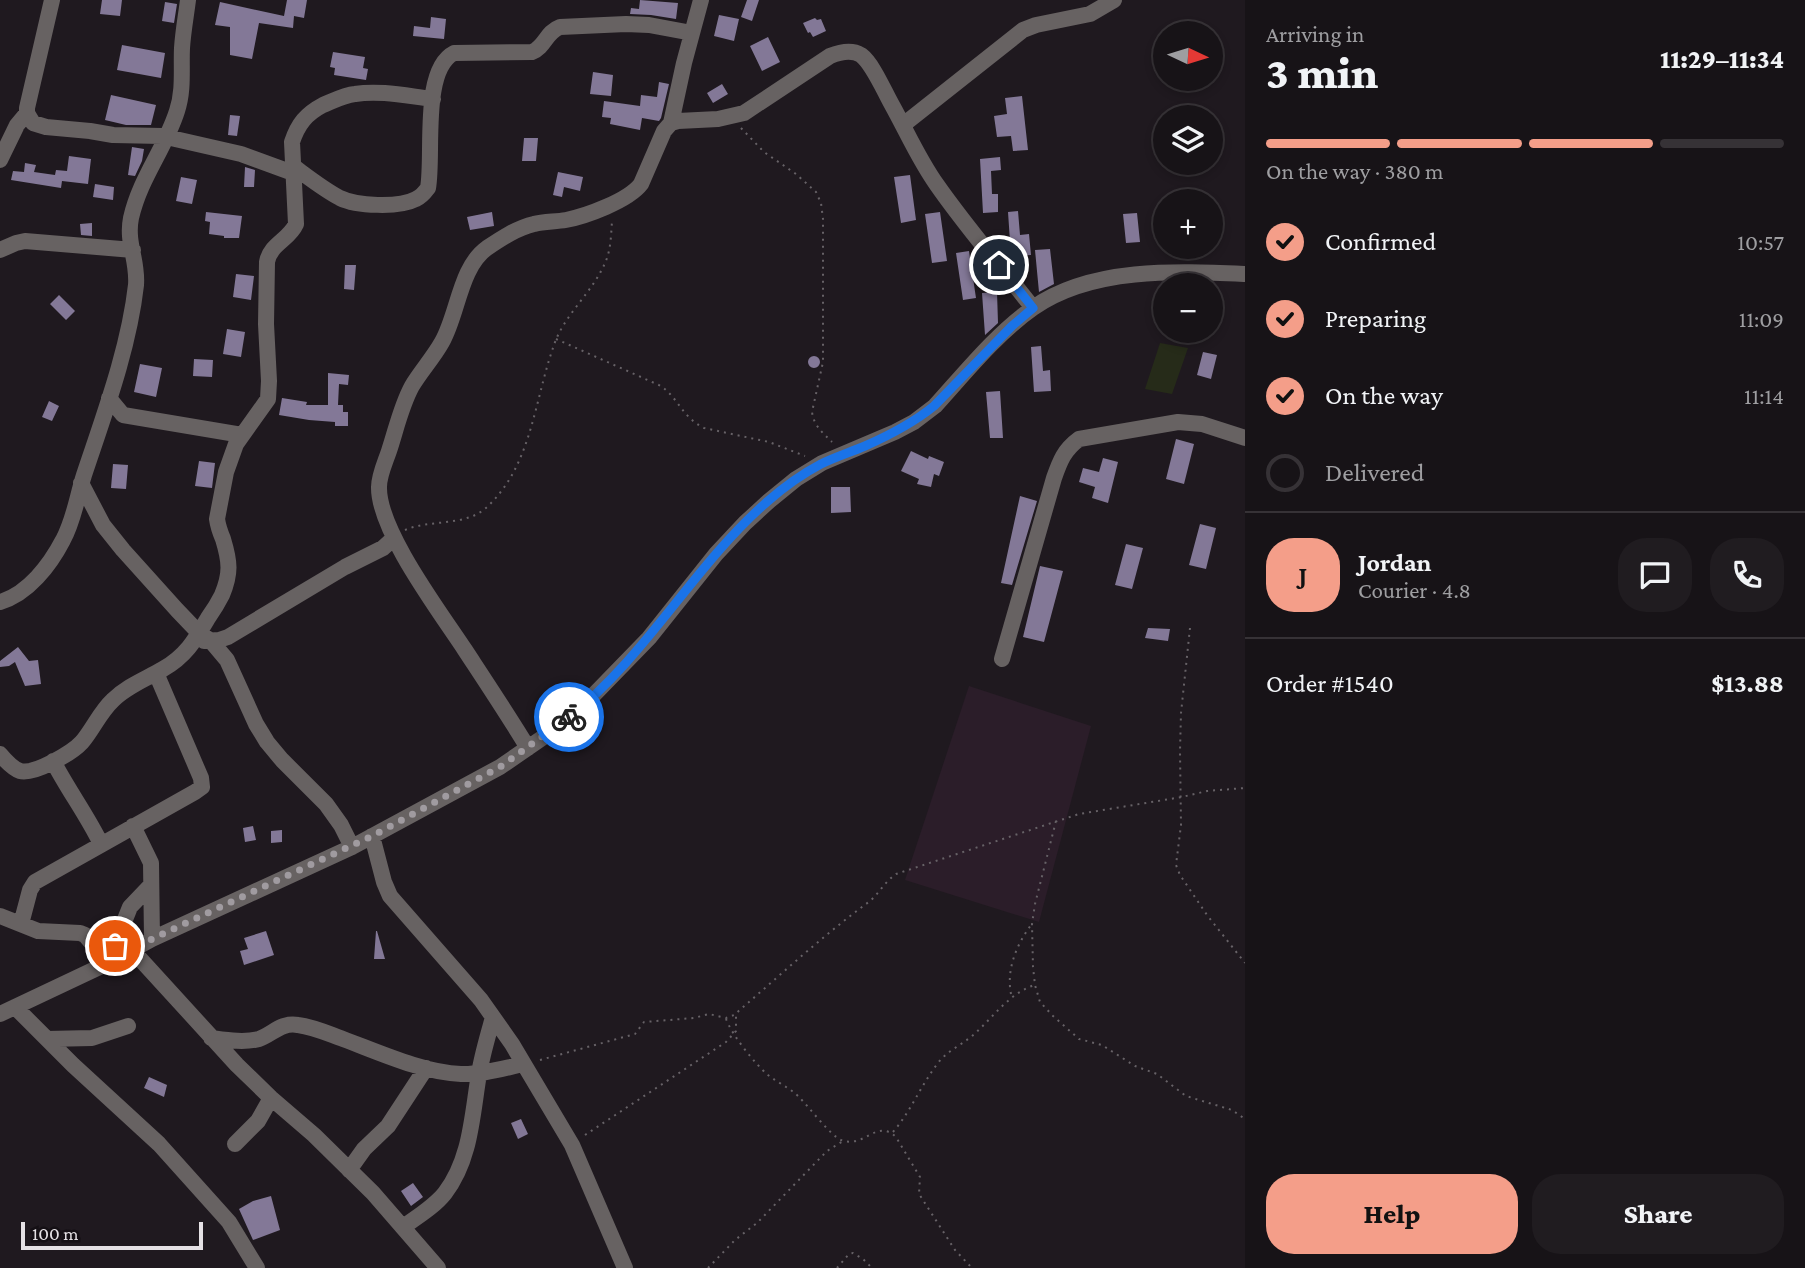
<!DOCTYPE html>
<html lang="en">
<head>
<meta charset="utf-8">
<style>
  :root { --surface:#171317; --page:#201c20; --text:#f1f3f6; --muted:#9e9ea1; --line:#363236; --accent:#f49e89 }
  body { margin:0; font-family:"Crimson Pro",serif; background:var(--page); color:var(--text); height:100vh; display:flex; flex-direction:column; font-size:26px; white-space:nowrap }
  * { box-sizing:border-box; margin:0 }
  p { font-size:23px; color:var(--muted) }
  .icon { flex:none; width:38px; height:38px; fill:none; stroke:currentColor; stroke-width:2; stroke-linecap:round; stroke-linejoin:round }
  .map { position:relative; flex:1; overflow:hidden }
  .side { display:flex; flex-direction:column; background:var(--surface); width:560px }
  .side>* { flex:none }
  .needle { width:46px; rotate:94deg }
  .controls { position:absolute; left:1153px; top:21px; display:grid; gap:14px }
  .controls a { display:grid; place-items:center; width:70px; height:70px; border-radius:50%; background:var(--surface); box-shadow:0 4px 10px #0003,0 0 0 2px var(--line); font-size:35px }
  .scale { position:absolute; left:21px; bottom:18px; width:182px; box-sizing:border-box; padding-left:7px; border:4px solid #e5e1e5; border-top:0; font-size:19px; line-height:24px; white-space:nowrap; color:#e5e1e5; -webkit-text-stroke:5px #151015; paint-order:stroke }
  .pin { position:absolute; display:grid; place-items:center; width:60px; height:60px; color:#fff; margin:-30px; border:4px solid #fff; border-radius:50%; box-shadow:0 2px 7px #0007 }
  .courier { position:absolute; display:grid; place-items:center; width:70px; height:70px; margin:-35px; border:5px solid #1a73e8; border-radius:50%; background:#fff; color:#222; box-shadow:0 2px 9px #0007 }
  .headline em { font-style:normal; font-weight:800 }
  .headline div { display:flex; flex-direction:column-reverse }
  .headline { display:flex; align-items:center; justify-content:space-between; height:119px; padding:0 21px }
  h1 { font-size:46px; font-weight:800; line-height:52px }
  .bar { display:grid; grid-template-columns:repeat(4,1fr); gap:10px 7px; align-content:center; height:84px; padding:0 21px }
  .bar i { height:9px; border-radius:5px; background:var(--line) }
  .bar .current { background:var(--accent) }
  .bar p { grid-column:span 4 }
  .line { display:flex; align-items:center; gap:18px; padding:0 21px; border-top:2px solid var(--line) }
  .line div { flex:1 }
  .round { display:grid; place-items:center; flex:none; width:74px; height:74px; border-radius:28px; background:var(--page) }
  ol { padding:0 21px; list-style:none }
  li { display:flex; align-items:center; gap:21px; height:77px }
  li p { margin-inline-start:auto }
  li .icon { padding:7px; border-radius:50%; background:var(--accent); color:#111; stroke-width:4 }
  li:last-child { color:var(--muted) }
  li i { width:38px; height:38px; border:4px solid var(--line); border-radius:50% }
  .button { display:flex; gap:14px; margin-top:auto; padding:14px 21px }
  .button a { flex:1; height:80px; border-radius:28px; background:var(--accent); color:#111; font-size:28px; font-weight:800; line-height:80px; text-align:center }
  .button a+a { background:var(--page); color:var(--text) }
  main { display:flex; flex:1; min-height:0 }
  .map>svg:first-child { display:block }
  .education { fill:#2b1d29 }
  .green { fill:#262b19 }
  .building { fill:#837897 }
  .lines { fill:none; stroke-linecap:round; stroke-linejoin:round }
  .path { stroke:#676267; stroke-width:2; stroke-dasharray:2 5; stroke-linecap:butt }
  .minor { stroke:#676262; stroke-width:16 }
  .done { stroke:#a09ba0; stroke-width:7; stroke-dasharray:0 12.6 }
  .route { stroke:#1a73e8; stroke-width:9 }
</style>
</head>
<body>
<main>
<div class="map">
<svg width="1245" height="1268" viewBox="0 0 1245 1268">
  <rect width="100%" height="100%" fill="#1f191f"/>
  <path class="education" d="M 969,686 L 1091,726 L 1039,922 L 905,880 Z"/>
  <path class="green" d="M 1160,343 L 1188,348 L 1172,394 L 1145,389 Z"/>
  <path class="building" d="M 102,0 L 122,0 L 120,16 L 100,14 Z
    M 287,0 L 307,0 L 304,18 L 294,16 L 293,28 L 259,23 L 252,59 L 230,55 L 230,27 L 215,25 L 220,2 L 284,16 Z
    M 640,0 L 678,3 L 676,19 L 651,15 L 630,14 L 631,8 L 639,9 Z
    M 747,0 L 759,0 L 752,21 L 741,17 Z
    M 165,2 L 177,4 L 174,23 L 162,21 Z
    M 719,15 L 739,19 L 734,41 L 714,36 Z
    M 431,17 L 446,19 L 444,39 L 413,36 L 414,26 L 430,28 Z
    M 815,18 L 817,20 L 821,19 L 826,31 L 813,37 L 810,32 L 808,33 L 803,23 Z
    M 768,37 L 780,62 L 762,71 L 750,46 Z
    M 122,45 L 165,53 L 161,78 L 117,70 Z
    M 333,52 L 365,57 L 363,68 L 368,69 L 366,80 L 334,75 L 335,68 L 330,67 Z
    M 593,72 L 613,75 L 611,96 L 590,94 Z
    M 659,82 L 669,84 L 661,118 L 659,121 L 642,118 L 640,130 L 610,124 L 611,118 L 602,117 L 604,101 L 640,106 L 641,95 L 657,97 Z
    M 722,84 L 728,94 L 713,103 L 707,93 Z
    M 111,95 L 156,105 L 151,125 L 126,125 L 105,120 Z
    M 1022,96 L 1028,150 L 1013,151 L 1011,136 L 997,137 L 994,116 L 1007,114 L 1005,98 Z
    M 230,115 L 240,116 L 237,136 L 228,135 Z
    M 524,138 L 538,138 L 536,161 L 522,161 Z
    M 132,147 L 144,149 L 142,161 L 135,176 L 128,175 Z
    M 69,156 L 91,159 L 88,184 L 62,181 L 61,188 L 11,180 L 13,171 L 24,172 L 25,163 L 36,165 L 34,172 L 55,175 L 56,170 L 67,171 Z
    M 1000,157 L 1001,170 L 991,171 L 992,194 L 998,194 L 998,212 L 983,213 L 980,159 Z
    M 245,167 L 255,170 L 254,187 L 244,187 Z
    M 558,172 L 583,177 L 580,191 L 564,187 L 562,197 L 553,195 Z
    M 910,175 L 916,220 L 901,223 L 894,177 Z
    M 181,177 L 197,180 L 192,204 L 176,201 Z
    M 95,184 L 114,187 L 113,200 L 93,197 Z
    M 1018,211 L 1020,235 L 1029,234 L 1031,255 L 1011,256 L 1008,212 Z
    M 206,212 L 242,216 L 239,238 L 224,238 L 224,236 L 209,234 L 210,222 L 205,221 Z
    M 492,212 L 494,226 L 470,230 L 467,217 Z
    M 940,212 L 947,261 L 932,263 L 925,214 Z
    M 1137,213 L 1140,242 L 1126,243 L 1123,214 Z
    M 92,223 L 92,236 L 81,235 L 80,224 Z
    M 1050,249 L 1054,284 L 1039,292 L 1035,250 Z
    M 969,251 L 976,298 L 963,300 L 956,253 Z
    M 345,265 L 356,265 L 354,290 L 344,289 Z
    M 236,274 L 254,276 L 251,300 L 233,297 Z
    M 997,292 L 998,323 L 985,335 L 982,293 Z
    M 59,295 L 75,311 L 66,320 L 50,304 Z
    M 227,329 L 245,332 L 241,357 L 223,354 Z
    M 1041,346 L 1043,371 L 1050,370 L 1051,391 L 1034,392 L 1031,347 Z
    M 1203,352 L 1217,355 L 1211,379 L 1197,375 Z
    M808 362a6 6 0 1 1 12 0a6 6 0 1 1-12 0Z
    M 194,359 L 213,360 L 212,377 L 193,376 Z
    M 140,364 L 162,368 L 156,397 L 134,392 Z
    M 328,373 L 349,375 L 348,385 L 339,384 L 338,405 L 343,405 L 343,412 L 348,412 L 348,426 L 335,426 L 335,422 L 309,420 L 279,415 L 282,398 L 307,402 L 306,405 L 328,405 Z
    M 1000,391 L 1003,438 L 990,438 L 986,392 Z
    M 49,401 L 59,406 L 52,421 L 42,417 Z
    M 1176,439 L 1194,444 L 1184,484 L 1166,479 Z
    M 911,451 L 928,459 L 929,456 L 944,462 L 939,476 L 934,474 L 931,487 L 917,484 L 919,479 L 901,471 Z
    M 1103,458 L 1118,462 L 1108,503 L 1092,498 L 1095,487 L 1079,482 L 1083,468 L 1099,472 Z
    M 199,461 L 215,463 L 212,488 L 195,486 Z
    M 113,464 L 128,465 L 126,489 L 111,488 Z
    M 831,487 L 850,487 L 851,512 L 831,513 Z
    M 1020,496 L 1037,501 L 1012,585 L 1001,583 Z
    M 1200,524 L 1216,528 L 1206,569 L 1189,565 Z
    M 1126,544 L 1143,548 L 1132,589 L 1115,585 Z
    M 1040,566 L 1063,571 L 1044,642 L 1023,637 Z
    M 1148,628 L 1170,629 L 1168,641 L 1145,638 Z
    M 18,647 L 29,661 L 38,660 L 41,684 L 25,686 L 15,662 L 9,666 L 0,667 L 0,661 Z
    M 253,826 L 256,840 L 245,842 L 243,828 Z
    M 282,830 L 282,842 L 271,843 L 271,831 Z
    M 266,931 L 274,955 L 244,965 L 240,951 L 248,949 L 244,938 Z
    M 376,931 L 377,931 L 385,959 L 374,959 Z
    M 149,1077 L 167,1085 L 164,1097 L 144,1088 Z
    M 521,1119 L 528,1134 L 518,1139 L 511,1123 Z
    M 413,1183 L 423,1197 L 411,1206 L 401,1191 Z
    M 271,1196 L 280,1230 L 253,1240 L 239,1209 L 253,1201 Z"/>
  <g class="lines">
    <path class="path" d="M 741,128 L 764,152 L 796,174 L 816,192 L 821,203 L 823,219 L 823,362 L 812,412 C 814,426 822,432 832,442
      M 556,339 L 661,386 C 679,399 682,417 704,428 L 769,442 L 805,456
      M 405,530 C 430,519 466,527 487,507 C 532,465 534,401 554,345 C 564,315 592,293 605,263 C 611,250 611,235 612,221
      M 1190,628 L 1181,713 L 1180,751 L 1181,825 L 1176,865 L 1180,875 L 1207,915 L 1245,963
      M 1056,821 L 1035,904 L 1032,924 L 1033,967 L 1035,985 L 1040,1002 L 1053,1016 L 1079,1039 L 1102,1045 L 1135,1066 L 1157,1074 L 1186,1096 L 1232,1110 L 1245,1119
      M 1011,994 C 1006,969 1017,944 1031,925
      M 726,1019 C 732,1035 755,1064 768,1075 C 778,1083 790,1088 799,1097 C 809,1107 830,1135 841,1140 C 865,1149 876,1118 896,1137 L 920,1177 L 919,1194 L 921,1197 L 955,1250 L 972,1268
      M 540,1060 L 635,1034 L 644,1022 L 694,1018 L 709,1014 L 726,1018 L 734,1015 C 777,978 820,938 866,904 C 878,896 884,882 896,874 L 1079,814 L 1182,797 L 1207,791 L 1245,788
      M 893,1132 C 911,1111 921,1085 938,1063 C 947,1051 960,1046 972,1036 C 993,1018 1007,995 1034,985
      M 585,1135 L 726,1042 L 736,1031 L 736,1014
      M 708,1268 L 735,1240 L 757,1223 L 827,1151 L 843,1141
      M 837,1268 L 849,1254 L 853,1253 L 863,1259 L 872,1268"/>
    <path class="minor" d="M 52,0 L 27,108 L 27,113 L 33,123 L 46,127 L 90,131 L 113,135 L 162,136 L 241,154 L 293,173
      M 671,123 L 684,63 L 701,0
      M 903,125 L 1023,30 L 1036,25 L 1090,14 L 1114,0
      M 0,160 L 17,125 L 27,113
      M 293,166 C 308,177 323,189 340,198 C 356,206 399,208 416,199 C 421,197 425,192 428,188 C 434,155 421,70 454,53 L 532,52 C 545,47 546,32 560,27 L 626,24 L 649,25 L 692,33
      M 0,250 L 16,243 L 25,241 L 133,250
      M 109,398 L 123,415 L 242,435
      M 81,483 L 103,525 L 123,550 L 177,610 L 199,633 L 211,641 L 227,660 L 256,724 L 267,742 L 282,760 L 326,804 L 341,825 L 352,847
      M 0,602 C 28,594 50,565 63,540 C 74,520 77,497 84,475 C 104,415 129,348 136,285 C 138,260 126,243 131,218 C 140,178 165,149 177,111 C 184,90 181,69 182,48 C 183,32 186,16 188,0
      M 204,641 L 219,640 L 228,637 L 345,567 L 383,548 L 394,538
      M 1002,659 L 1054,478 C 1060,461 1064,450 1079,439 L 1178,422 L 1202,424 L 1245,438
      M 528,748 C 508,715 486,682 465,650 C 440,612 378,530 379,487 C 379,475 385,463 389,451 C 396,430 401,406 412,386 C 421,371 433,358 442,342 C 458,314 460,267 487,248 C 502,238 517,228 534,224 C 544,221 555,222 566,220 C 586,216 628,201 641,184 L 664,131 L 671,123 L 678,121 L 718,119 L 744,113 L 830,56 C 840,52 851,49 861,55 C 873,64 884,91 892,105 C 907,132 919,160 937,185 C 967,228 1001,267 1033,308
      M 0,754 C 5,760 12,768 20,771 C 34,775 72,753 82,742 C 93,729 100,712 113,700 C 127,686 146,679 163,669 C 186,656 195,640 208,618 C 213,611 218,603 222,595 C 231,573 230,562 223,539 C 220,532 218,526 217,519 L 226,472 L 236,444 L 268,399 L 269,381 L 266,324 L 267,262 C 270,244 289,240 296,224 L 292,142 C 298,124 306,114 323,105 C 333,101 344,95 355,94 C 380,90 407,96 433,99
      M 53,761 C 68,790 87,815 101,844
      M 133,826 L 151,863 L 152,939
      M 372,836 L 384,882 L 390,896 L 481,1000 L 512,1044 L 572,1145 L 625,1268
      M 0,916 L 38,931 L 80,933 L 85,935 L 108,963
      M 21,924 L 30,890 L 35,882 L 195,792 L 202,787 L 201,778 L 156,673
      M 132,950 L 237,1065 L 271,1098 L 314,1135 L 373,1193 L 438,1268
      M 118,958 L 115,946 L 116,942 L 130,907 L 151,885
      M 15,1007 L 73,1065 L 159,1144 L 229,1222 L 257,1268
      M 0,1014 L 108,963 L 152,939 L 352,847 L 500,767 L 548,734 L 582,707 L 649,638 L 716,554 L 745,523 L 769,501 L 796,479 L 822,463 L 895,432 L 914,422 L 935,406 C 965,373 996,334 1033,308 C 1091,267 1177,271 1245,274
      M 211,1038 C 226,1040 244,1043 259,1039 C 273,1034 281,1022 298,1025 C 314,1027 329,1034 343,1039 C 378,1052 424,1073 461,1074 C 482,1075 504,1068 524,1064
      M 47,1039 L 92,1038 L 128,1026
      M 235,1144 L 258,1121 L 271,1098
      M 349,1170 L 364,1149 L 388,1126 L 426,1068
      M 403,1227 C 417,1217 434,1207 445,1193 C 471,1159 472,1115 479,1074 C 482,1055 488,1036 493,1017"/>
  </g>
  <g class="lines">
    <path class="done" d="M 115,946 L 118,958 L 152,939 L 372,836 L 500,767 L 569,717"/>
    <path class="route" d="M 569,717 C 647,656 694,565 768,501 C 784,487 802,474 821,464 C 835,457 851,452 865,446 C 890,435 913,423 934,406 L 1012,326 L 1033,308 L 999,265"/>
  </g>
</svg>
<div class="controls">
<a><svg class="needle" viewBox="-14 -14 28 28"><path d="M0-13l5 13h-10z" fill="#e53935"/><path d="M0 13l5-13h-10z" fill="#9e9ea1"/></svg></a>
<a><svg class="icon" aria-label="layers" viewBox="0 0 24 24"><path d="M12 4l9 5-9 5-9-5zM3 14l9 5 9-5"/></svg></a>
<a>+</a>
<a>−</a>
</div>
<div class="scale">100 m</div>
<div class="pin" style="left:115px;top:946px;background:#ea580c"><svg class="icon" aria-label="bag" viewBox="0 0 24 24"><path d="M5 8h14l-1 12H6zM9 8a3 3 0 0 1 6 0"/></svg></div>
<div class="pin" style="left:999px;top:265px;background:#1f2937"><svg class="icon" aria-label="home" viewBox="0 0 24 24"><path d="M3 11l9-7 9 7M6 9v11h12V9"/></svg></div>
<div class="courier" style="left:569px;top:717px"><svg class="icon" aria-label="bike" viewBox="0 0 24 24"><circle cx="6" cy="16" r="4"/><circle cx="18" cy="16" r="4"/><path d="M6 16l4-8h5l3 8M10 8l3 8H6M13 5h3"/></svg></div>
</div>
<section class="side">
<div class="headline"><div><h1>3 min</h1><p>Arriving in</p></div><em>11:29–11:34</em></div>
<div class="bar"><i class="current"></i><i class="current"></i><i class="current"></i><i></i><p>On the way · 380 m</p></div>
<ol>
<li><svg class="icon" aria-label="check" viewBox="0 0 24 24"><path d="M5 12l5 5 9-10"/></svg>Confirmed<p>10:57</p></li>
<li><svg class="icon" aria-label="check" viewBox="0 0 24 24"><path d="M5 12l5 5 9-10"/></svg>Preparing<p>11:09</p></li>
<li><svg class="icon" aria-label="check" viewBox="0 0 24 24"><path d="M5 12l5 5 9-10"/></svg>On the way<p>11:14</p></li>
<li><i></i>Delivered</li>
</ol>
<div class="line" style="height:126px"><b class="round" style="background:var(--accent);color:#111">J</b><div><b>Jordan</b><p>Courier · 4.8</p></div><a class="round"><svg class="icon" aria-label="chat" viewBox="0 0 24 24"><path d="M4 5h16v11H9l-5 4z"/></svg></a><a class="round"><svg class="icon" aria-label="phone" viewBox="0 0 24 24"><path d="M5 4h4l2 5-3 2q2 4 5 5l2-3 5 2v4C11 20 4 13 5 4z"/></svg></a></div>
<div class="line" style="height:91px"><div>Order #1540</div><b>$13.88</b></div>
<div class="button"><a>Help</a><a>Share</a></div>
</section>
</main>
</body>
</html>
